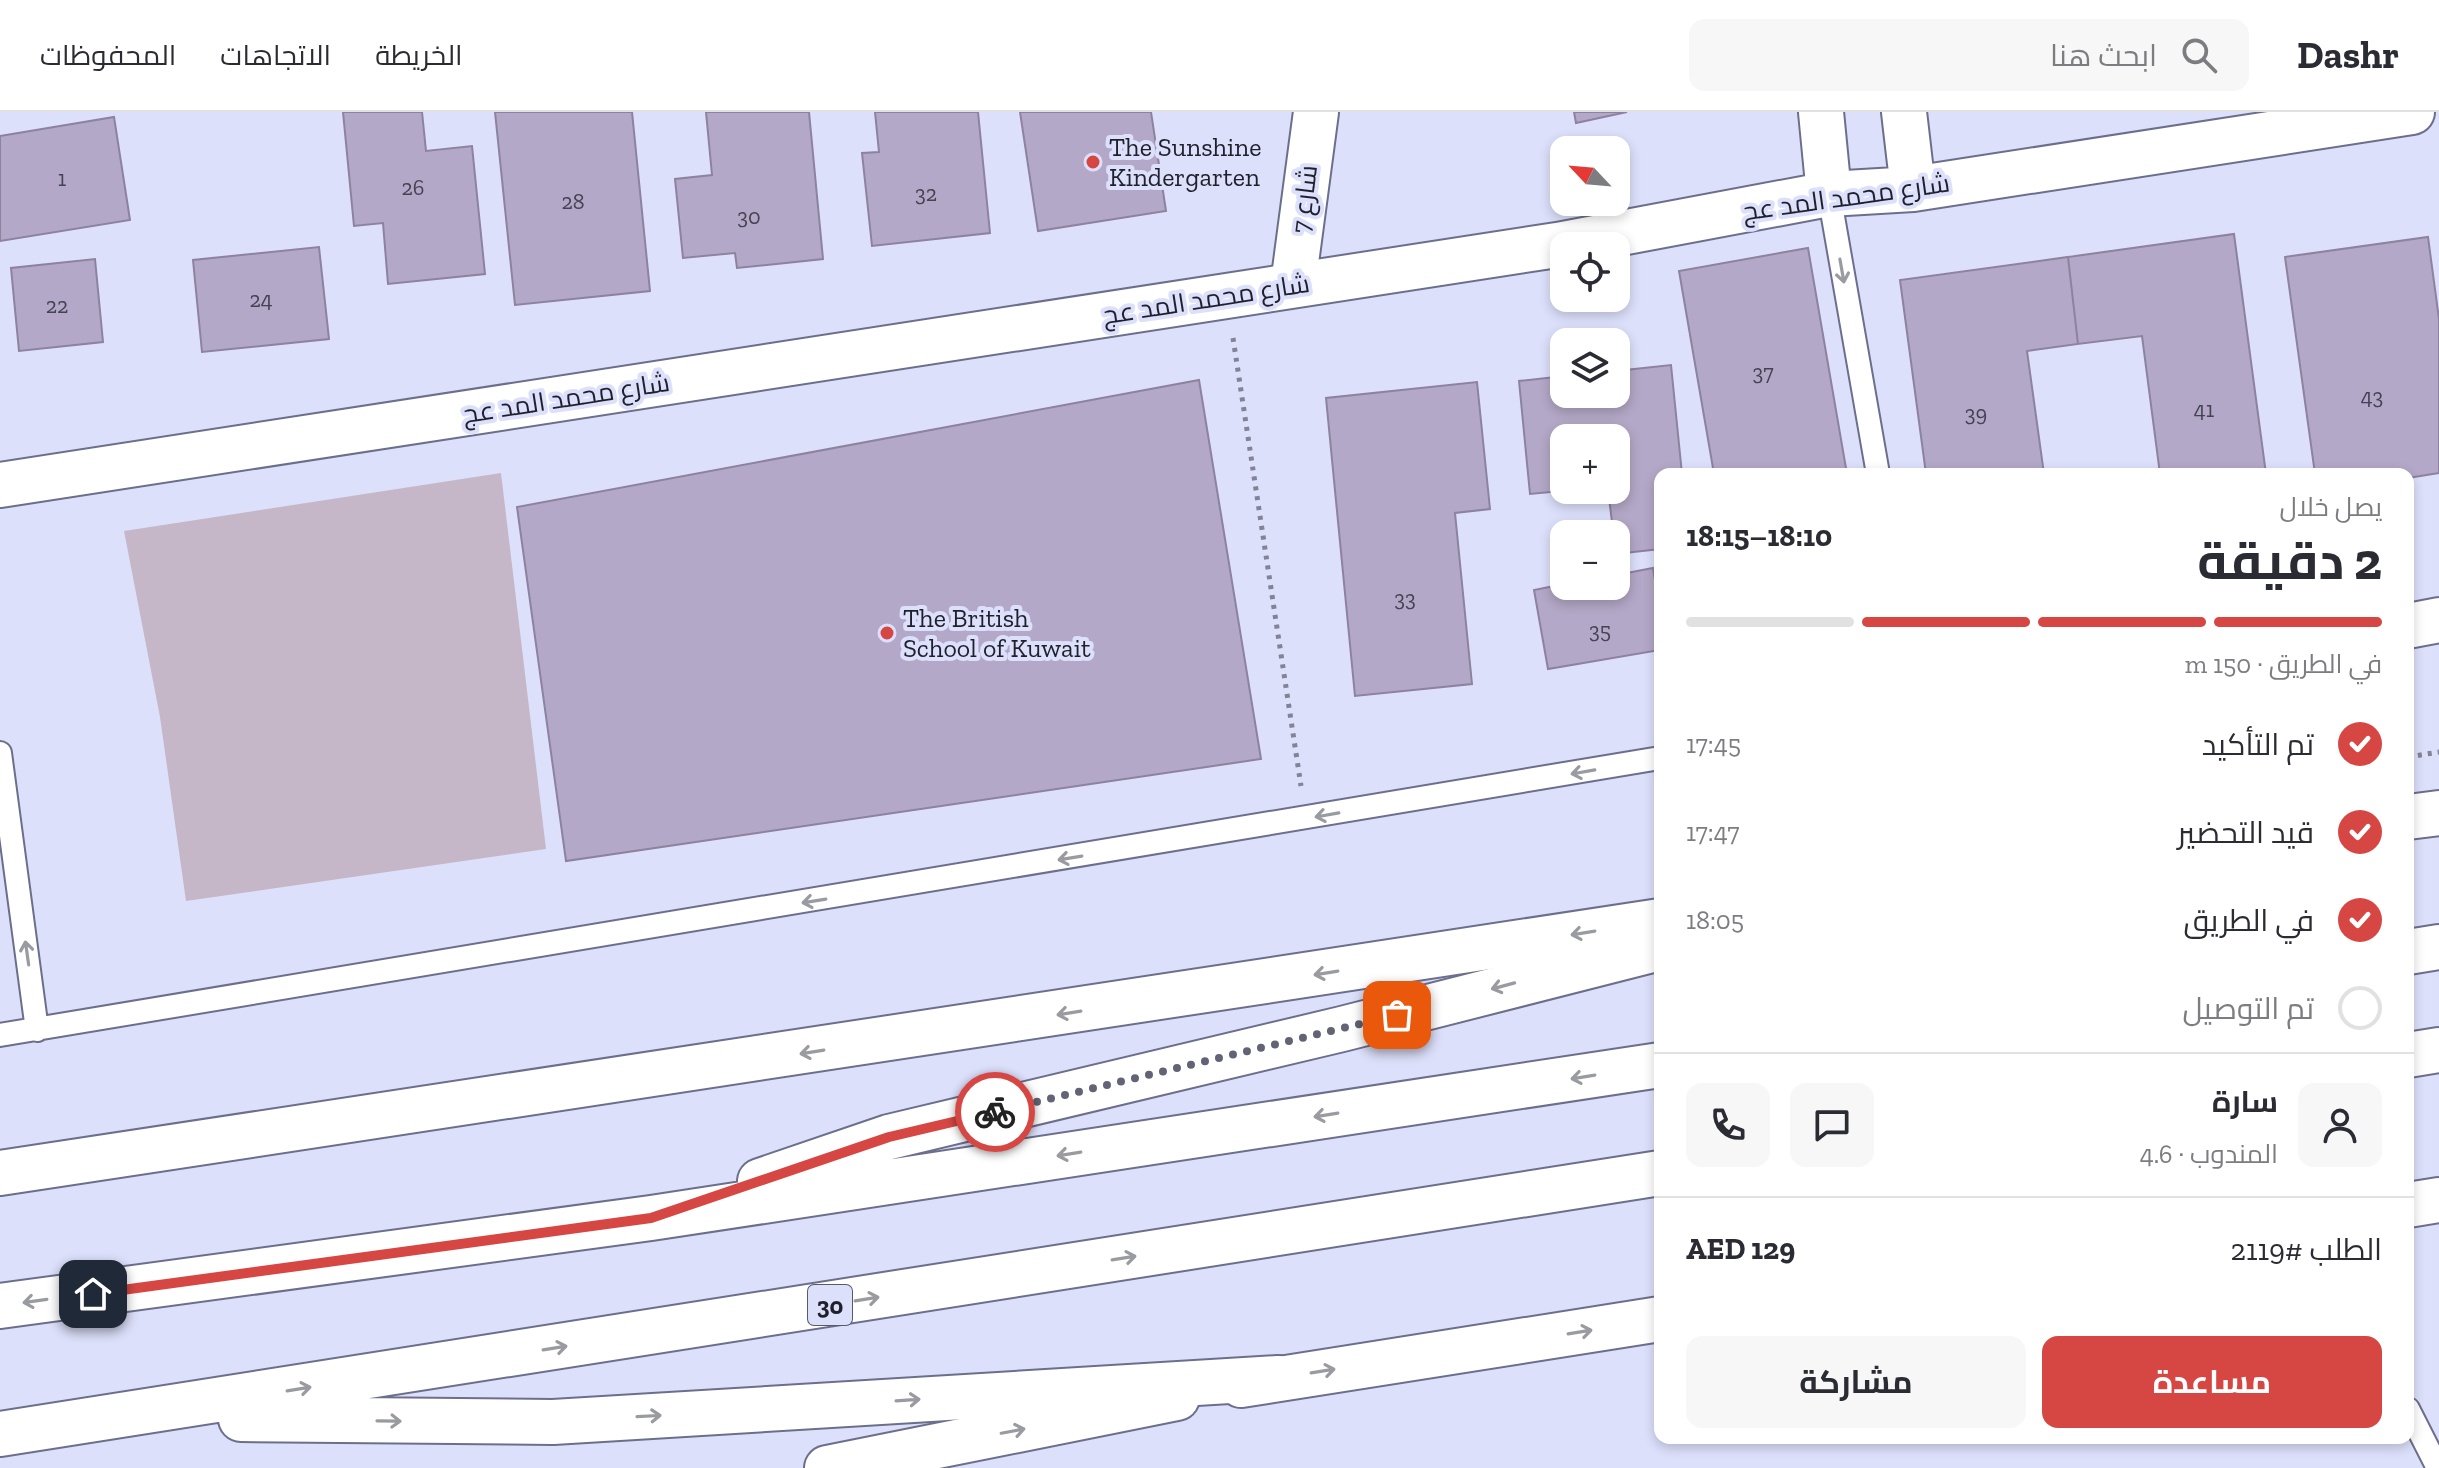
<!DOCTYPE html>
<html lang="ar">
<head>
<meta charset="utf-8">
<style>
  :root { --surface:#fff; --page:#f7f7f7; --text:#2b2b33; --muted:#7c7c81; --line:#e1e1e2; --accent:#d64743 }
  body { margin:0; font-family:"Zilla Slab",Cairo,serif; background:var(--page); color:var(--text); direction:rtl; height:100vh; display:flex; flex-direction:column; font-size:30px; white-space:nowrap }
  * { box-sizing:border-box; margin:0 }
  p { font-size:26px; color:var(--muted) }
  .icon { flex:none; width:44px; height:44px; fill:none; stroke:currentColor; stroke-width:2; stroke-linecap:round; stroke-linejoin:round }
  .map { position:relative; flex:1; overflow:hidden; direction:ltr }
  .sheet { position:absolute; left:1654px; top:356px; width:760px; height:976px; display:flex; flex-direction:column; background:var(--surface); border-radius:16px; box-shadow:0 4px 12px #0003; direction:rtl }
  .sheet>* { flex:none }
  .needle { width:52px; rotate:296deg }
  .buttons { position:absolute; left:1550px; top:24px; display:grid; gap:16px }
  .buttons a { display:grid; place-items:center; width:80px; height:80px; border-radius:16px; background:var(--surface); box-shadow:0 4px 12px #0003; font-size:40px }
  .pin { position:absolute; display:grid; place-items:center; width:68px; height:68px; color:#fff; margin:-34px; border-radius:16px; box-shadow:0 4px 12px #0006 }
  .courier { position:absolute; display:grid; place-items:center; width:80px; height:80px; margin:-40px; border:6px solid #d64743; border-radius:50%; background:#fff; color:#222; box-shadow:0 2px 10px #0007 }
  .head em { font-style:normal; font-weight:700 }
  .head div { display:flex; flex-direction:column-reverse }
  .head { display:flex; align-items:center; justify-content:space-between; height:136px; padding:0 32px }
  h1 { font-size:52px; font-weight:700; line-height:60px }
  .bar { display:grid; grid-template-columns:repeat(4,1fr); gap:12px 8px; align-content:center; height:96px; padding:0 32px }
  .bar i { height:10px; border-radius:6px; background:var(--line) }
  .bar .on { background:var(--accent) }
  .bar p { grid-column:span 4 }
  .line { display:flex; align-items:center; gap:20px; padding:0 32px; border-top:2px solid var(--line) }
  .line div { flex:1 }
  .round { display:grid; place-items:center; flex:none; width:84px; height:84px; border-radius:16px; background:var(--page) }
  ol { padding:0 32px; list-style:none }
  li { display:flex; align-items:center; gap:24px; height:88px }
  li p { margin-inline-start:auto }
  li .icon { padding:8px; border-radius:50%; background:var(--accent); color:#fff; stroke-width:4 }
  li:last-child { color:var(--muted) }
  li i { width:44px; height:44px; border:4px solid var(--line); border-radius:50% }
  .action { display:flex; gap:16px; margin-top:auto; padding:16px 32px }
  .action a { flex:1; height:92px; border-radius:16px; background:var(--accent); color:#fff; font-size:32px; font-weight:700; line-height:92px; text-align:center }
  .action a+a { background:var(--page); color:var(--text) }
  header { display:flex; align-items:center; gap:48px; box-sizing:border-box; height:112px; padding:0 40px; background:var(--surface); border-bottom:2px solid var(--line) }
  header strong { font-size:38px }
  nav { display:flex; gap:44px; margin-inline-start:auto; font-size:28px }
  .search { width:560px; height:72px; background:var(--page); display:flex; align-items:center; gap:20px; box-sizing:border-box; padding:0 28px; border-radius:16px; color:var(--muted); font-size:30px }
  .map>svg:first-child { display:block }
  .green { fill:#c5b7c7 }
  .building { fill:#b3a8c7; stroke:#8d82a0; stroke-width:2 }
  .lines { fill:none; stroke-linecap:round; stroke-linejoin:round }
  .service-casing { stroke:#6c6f8c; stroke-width:26 }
  .minor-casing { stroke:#6c6f8c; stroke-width:48 }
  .tertiary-casing { stroke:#6c6f8c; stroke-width:48 }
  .secondary-casing { stroke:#6c6f8c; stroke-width:48 }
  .motorway-casing { stroke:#6c6f8c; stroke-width:48 }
  .path { stroke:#818396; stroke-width:5; stroke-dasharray:4 6; stroke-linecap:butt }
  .service { stroke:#fff; stroke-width:22 }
  .minor { stroke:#fff; stroke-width:44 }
  .tertiary { stroke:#fff; stroke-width:44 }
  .secondary { stroke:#fff; stroke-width:44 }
  .motorway { stroke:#fff; stroke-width:44 }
  .oneway { stroke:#9a9ba0 }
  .done { stroke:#626374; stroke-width:8; stroke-dasharray:0 14.4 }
  .route { stroke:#d64743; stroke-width:10 }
  .poi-dot { fill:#d64743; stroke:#dde0fb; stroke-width:3 }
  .labels { text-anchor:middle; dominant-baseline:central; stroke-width:8; stroke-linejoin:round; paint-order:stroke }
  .number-label { font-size:22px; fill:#444253 }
  .shield { fill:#dde0fb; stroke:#585a6a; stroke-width:2 }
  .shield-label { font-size:24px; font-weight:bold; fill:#1f202c }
  .poi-label { font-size:26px; fill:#1f202c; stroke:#dde0fb; text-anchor:start }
  .street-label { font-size:26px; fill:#1f202c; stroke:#dde0fb }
</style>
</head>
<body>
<header>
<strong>Dashr</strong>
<div class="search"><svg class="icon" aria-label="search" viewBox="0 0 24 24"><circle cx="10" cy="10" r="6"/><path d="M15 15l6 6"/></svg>ابحث هنا</div>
<nav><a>الخريطة</a><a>الاتجاهات</a><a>المحفوظات</a></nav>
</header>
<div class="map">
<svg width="2439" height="1356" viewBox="0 0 2439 1356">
  <rect width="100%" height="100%" fill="#dde0fb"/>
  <path class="green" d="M 501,361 L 546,737 L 186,789 L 160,605 L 124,419 Z"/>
  <path class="building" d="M 343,0 L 422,0 L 426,39 L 472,34 L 485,162 L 388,172 L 383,111 L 354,114 Z
    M 495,0 L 632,0 L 650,179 L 515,193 Z
    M 706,0 L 809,0 L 823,147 L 737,156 L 735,141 L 683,146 L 675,67 L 712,63 Z
    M 875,0 L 978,0 L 990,121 L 872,134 L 862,41 L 879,40 Z
    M 1020,0 L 1151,0 L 1166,99 L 1038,119 Z
    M 1574,0 L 1627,0 L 1576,11 Z
    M 114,5 L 130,108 L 0,129 L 0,24 Z
    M 2234,122 L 2266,362 L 2160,362 L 2142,224 L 2078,232 L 2068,145 Z
    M 2428,125 L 2439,207 L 2439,361 L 2408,366 L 2408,362 L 2315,362 L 2285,145 Z
    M 319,135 L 329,227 L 202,240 L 193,148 Z
    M 1808,136 L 1847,362 L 1714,362 L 1679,159 Z
    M 2068,145 L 2078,232 L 2027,239 L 2044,362 L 1926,362 L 1900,168 Z
    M 95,147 L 103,230 L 19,239 L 11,156 Z
    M 1671,253 L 1682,362 L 1660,362 L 1660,437 L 1616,442 L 1608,378 L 1616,378 L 1616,326 L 1564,326 L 1564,378 L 1572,378 L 1530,382 L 1519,269 L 1564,264 L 1564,282 L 1616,282 L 1616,259 Z
    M 1199,268 L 1261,647 L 566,749 L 517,395 Z
    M 1477,270 L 1490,397 L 1455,401 L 1472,572 L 1355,584 L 1326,286 Z
    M 1653,456 L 1660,499 L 1660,538 L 1548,557 L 1534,478 L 1564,472 L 1616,474 L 1616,463 Z"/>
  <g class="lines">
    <g class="service-casing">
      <path id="service" d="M 1829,82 L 1878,362
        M 0,641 L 37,918
        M 0,923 L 1660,646
        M 2408,1297 L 2438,1356"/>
    </g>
    <g class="minor-casing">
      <path id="minor" d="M 1293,173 L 1316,0
        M 2408,514 L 2439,508"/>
    </g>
    <g class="tertiary-casing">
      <path id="tertiary" d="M 1821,0 L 1829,82
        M 1904,0 L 1913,77
        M 0,373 L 1557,133 L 1829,82 L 1913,77 L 2412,0"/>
    </g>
    <g class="secondary-casing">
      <path id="secondary" d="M 2408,705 L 2439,701
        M 0,1061 L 1660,809
        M 2408,1093 L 2439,1088
        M 1241,1273 L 1660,1207
        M 827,1356 L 1177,1286"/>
    </g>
    <g class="motorway-casing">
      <path id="motorway" d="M 2408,840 L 2439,835
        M 2408,943 L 2439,938
        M 760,1069 L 889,1025 L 1342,917 L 1660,836
        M 0,1194 L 651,1106 L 1660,953
        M 241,1307 L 553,1310 L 1278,1266
        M 0,1322 L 1660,1061"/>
    </g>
    <path class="path" d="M 1233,226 L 1301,674
      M 2408,645 L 2439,640"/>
    <use href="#service" class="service"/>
    <use href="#minor" class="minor"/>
    <use href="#tertiary" class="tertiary"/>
    <use href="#secondary" class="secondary"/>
    <use href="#motorway" class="motorway"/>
  </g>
  <defs><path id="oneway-shaft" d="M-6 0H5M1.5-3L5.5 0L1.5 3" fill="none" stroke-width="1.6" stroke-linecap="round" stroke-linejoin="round" transform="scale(2)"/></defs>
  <g class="oneway">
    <use href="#oneway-shaft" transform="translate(1842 159) rotate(80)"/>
    <use href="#oneway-shaft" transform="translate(1583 660) rotate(170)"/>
    <use href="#oneway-shaft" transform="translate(1327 703) rotate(170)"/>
    <use href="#oneway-shaft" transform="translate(1070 746) rotate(171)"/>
    <use href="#oneway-shaft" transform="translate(814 789) rotate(171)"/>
    <use href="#oneway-shaft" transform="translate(1583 821) rotate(171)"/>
    <use href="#oneway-shaft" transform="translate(27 841) rotate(-98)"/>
    <use href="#oneway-shaft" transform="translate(1326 861) rotate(171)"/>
    <use href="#oneway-shaft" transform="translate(1503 874) rotate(165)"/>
    <use href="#oneway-shaft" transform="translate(1069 901) rotate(171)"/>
    <use href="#oneway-shaft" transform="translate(812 940) rotate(171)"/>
    <use href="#oneway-shaft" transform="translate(1583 965) rotate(171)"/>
    <use href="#oneway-shaft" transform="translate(1326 1003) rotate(171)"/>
    <use href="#oneway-shaft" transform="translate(1069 1042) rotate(171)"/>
    <use href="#oneway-shaft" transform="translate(1124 1146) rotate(-9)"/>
    <use href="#oneway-shaft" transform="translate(867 1187) rotate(-9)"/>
    <use href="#oneway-shaft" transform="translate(35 1189) rotate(172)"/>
    <use href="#oneway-shaft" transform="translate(1580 1220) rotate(-9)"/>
    <use href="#oneway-shaft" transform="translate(555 1236) rotate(-9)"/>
    <use href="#oneway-shaft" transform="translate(1323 1259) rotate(-9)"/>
    <use href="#oneway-shaft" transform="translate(299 1277) rotate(-9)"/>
    <use href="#oneway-shaft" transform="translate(908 1288) rotate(-4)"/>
    <use href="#oneway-shaft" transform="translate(649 1304) rotate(-3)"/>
    <use href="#oneway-shaft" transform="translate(389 1309) rotate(1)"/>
    <use href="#oneway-shaft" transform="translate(1013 1319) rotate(-11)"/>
  </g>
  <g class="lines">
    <path class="done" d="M 995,1000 L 1397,903"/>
    <path class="route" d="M 93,1182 L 651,1106 L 889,1025 L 995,1000"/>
  </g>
  <g class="poi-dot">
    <circle cx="1093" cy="50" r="8"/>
    <circle cx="887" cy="521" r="8"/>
  </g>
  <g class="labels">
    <g class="number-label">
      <text x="62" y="66">1</text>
      <text x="413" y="75">26</text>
      <text x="926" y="81">32</text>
      <text x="573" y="89">28</text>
      <text x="749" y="104">30</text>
      <text x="261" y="187">24</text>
      <text x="57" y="193">22</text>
      <text x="1763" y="260">37</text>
      <text x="2372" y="284">43</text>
      <text x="2204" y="297">41</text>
      <text x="1976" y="301">39</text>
      <text x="1405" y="486">33</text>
      <text x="1600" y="518">35</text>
    </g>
    <rect class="shield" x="808" y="1173" width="44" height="40" rx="6"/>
    <g class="shield-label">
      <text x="830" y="1193">30</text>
    </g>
    <g class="poi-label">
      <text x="1109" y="35">The Sunshine<tspan x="1109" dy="30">Kindergarten</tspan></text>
      <text x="903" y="506">The British<tspan x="903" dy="30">School of Kuwait</tspan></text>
    </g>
    <g class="street-label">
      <text transform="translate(1846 85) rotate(-8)">شارع محمد المد عج</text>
      <text transform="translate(1304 87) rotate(-83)">شارع 7</text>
      <text transform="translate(1206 187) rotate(-9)">شارع محمد المد عج</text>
      <text transform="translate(566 286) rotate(-9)">شارع محمد المد عج</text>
    </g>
  </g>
</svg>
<div class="buttons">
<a><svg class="needle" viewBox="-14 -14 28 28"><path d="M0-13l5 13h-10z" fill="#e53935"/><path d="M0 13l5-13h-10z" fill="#7c7c81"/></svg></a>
<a><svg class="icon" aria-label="locate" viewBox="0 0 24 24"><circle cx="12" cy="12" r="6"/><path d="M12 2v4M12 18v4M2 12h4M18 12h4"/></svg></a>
<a><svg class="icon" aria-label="layers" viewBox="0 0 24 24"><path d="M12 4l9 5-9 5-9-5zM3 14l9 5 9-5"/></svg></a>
<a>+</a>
<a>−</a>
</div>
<div class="pin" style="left:1397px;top:903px;background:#ea580c"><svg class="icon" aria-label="bag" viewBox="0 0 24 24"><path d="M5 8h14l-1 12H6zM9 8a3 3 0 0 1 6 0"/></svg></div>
<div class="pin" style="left:93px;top:1182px;background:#1f2937"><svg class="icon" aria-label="home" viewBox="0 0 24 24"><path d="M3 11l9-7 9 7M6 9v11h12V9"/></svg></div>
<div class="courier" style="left:995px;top:1000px"><svg class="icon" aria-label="bike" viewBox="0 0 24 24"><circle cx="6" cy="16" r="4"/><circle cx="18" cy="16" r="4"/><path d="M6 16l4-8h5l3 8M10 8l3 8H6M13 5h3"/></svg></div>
<section class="sheet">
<div class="head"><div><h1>2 دقيقة</h1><p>يصل خلال</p></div><em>18:10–18:15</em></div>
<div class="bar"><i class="on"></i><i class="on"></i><i class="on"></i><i></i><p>في الطريق · 150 m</p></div>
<ol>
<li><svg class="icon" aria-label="check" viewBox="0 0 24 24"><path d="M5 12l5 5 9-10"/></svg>تم التأكيد<p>17:45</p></li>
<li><svg class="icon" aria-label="check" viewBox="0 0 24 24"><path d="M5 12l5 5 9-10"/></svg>قيد التحضير<p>17:47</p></li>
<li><svg class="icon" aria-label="check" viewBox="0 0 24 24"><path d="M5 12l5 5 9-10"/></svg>في الطريق<p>18:05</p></li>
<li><i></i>تم التوصيل</li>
</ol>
<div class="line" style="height:144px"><a class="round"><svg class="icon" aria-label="person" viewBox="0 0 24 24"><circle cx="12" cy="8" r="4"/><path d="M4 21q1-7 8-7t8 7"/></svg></a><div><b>سارة</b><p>المندوب · 4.6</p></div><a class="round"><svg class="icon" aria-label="chat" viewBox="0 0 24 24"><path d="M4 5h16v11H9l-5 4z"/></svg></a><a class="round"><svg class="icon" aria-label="phone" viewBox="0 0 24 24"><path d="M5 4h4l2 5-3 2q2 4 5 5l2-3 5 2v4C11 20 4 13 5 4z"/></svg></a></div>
<div class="line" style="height:104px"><div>الطلب #2119</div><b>AED 129</b></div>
<div class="action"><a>مساعدة</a><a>مشاركة</a></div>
</section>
</div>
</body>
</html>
